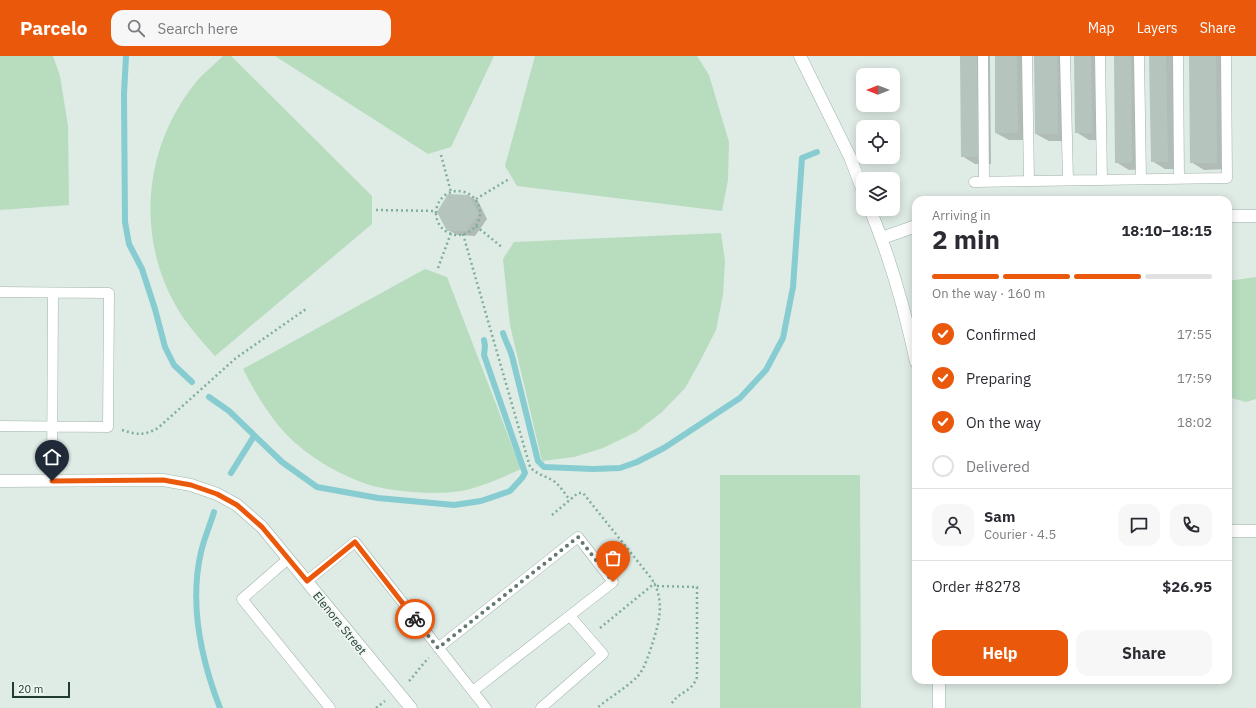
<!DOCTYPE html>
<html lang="en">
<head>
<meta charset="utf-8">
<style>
  :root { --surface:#fff; --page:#f7f7f7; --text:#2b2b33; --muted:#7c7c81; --line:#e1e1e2; --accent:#ea580c }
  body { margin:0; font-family:"IBM Plex Sans",sans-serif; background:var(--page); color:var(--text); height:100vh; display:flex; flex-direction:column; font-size:15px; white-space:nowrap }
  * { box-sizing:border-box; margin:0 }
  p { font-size:13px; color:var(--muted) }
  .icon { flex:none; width:22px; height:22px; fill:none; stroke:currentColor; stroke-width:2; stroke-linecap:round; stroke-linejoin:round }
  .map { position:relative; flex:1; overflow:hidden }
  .details { position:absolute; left:912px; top:140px; width:320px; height:488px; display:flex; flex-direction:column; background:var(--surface); border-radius:12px; box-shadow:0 2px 10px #0003 }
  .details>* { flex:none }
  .needle { width:26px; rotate:270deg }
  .fabs { position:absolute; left:856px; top:12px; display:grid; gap:8px }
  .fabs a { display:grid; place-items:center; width:44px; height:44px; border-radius:8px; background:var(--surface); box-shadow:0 2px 10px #0003; font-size:20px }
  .scale { position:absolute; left:12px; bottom:10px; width:58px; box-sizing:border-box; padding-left:4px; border:2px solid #203b31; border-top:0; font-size:11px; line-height:14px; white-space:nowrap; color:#203b31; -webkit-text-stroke:3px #f0f7f3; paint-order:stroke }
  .pin { position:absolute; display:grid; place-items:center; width:34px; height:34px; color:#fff; margin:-41px -17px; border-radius:50% 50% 50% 0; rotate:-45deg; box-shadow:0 0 4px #0007 }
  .pin .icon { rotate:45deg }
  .courier { position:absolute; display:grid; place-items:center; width:40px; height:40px; margin:-20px; border:3px solid #ea580c; border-radius:50%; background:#fff; color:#222; box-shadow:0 1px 5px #0007 }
  .headline em { font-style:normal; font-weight:700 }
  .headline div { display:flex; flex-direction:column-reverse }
  .headline { display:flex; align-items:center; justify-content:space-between; height:68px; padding:0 20px }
  h1 { font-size:26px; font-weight:700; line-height:30px }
  .bar { display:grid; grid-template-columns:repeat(4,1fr); gap:6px 4px; align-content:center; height:48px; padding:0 20px }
  .bar i { height:5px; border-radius:3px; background:var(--line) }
  .bar .selected { background:var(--accent) }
  .bar p { grid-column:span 4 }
  .line { display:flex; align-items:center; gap:10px; padding:0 20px; border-top:1px solid var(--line) }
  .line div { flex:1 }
  .round { display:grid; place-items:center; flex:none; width:42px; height:42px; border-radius:12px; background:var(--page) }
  ol { padding:0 20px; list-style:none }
  li { display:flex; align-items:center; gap:12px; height:44px }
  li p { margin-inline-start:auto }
  li .icon { padding:4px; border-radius:50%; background:var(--accent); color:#fff; stroke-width:4 }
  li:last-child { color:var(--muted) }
  li i { width:22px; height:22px; border:2px solid var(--line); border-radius:50% }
  .button { display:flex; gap:8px; margin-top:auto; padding:8px 20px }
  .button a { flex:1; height:46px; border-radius:12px; background:var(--accent); color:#fff; font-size:16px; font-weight:700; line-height:46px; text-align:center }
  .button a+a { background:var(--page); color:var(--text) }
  header { display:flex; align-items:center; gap:24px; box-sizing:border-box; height:56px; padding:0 20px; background:var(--accent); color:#fff }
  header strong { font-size:19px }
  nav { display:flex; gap:22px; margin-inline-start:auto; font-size:14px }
  .search { width:280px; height:36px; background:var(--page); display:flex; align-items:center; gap:10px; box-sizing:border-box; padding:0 14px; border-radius:12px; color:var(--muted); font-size:15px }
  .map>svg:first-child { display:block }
  .green { fill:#b7dcbe }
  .shadow { fill:#0003 }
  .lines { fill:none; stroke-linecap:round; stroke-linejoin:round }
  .stream { stroke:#86ccd1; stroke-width:6 }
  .building { fill:#b5c5bd }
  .lane-casing { stroke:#a2b3ab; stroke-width:11 }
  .street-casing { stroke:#a2b3ab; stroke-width:13 }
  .path { stroke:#7faf9c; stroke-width:2.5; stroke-dasharray:2 3; stroke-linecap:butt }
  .lane { stroke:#fff; stroke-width:10 }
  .street { stroke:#fff; stroke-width:12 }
  .done { stroke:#637970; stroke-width:4; stroke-dasharray:0 7.2 }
  .route { stroke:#ea580c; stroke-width:5 }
  .labels { text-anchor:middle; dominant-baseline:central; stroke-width:3.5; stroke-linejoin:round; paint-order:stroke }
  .street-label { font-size:12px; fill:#203b31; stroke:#f0f7f3 }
</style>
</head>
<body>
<header>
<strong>Parcelo</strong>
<div class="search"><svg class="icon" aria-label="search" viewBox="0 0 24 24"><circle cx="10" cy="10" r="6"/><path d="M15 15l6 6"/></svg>Search here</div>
<nav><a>Map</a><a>Layers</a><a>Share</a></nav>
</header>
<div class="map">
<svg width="1256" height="652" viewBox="0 0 1256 652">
  <rect width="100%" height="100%" fill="#dfebe5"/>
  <path class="green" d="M 0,0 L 53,0 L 60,20 L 68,70 L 69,149 L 0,154 Z
    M 223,0 L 231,0 L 372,140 L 372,168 L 215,300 C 201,284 186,268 176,250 C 136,180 144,93 193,30 C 201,19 213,10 223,0 Z
    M 275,0 L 494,0 L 451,91 L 428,98 Z
    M 535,0 L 697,0 L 709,19 L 729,86 L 728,124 L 722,155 L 517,130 L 505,110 Z
    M 721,177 L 725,205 L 723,239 L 716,274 L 699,307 L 685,332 L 662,356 L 636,376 L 603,392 L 574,401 L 542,405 L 510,269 L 503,203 L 514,186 Z
    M 425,213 L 447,221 L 521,413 C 501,422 481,431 461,435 C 434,439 398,436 373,430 C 344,422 307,400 287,379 C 268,359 255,336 243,313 Z
    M 1256,221 L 1256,343 L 1246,346 L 1228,341 L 1228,225 Z
    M 720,419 L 860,419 L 861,652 L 720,652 Z"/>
  <path class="shadow" d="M 961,0 L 990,0 L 991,108 L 975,108 L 962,100 Z
    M 996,0 L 1030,0 L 1030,84 L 1009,84 L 996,77 Z
    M 1035,0 L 1070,0 L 1071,85 L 1049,85 L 1036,78 Z
    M 1075,0 L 1103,0 L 1104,84 L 1089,84 L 1076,76 Z
    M 1115,0 L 1144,0 L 1145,113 L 1129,114 L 1116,106 Z
    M 1150,0 L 1179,0 L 1180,113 L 1165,113 L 1152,105 Z
    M 1190,0 L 1228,0 L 1230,113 L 1204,114 L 1191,106 Z
    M 469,140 L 478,145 L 487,163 L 475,180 L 457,179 L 448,174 Z"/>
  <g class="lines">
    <path class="stream" d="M 126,0 L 124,38 L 125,166 L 129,188 L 142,213 L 155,253 L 165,291 L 174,309 L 192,326
      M 503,277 C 506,287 511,294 513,304 L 538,405 L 544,411 L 593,413 L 620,412 L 637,406 L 664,392 L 740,342 L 766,314 L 783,282 L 793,231 L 802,102 L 817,96
      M 209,341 L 229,355 L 282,406 L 317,431 L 378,442 L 454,449 L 481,445 L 510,435 L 522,422 L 525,417 L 484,299 L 485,290 L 484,284
      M 231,417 L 254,380
      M 214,456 C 210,469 204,483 201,496 C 189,548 201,603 220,652"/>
  </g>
  <path class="building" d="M 960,0 L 977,0 L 979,101 L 961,101 Z
    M 995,0 L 1017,0 L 1018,77 L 995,77 Z
    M 1034,0 L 1057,0 L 1058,78 L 1035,78 Z
    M 1074,0 L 1091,0 L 1092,77 L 1075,77 Z
    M 1114,0 L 1131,0 L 1132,107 L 1115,107 Z
    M 1149,0 L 1166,0 L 1168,106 L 1151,106 Z
    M 1189,0 L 1216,0 L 1217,107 L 1190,107 Z
    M 448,138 L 469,139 L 479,158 L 466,175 L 447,175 L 437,156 Z"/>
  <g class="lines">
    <g class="lane-casing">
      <path id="lane" d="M 983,0 L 984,125
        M 1027,0 L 1029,125
        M 1065,0 L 1068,124
        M 1100,0 L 1102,124
        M 1139,0 L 1141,123
        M 1178,0 L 1179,122
        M 974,126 L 1227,122 L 1226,0
        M 0,236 L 109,237 L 108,371 L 0,370
        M 52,425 L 53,237
        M 288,503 L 242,543 L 330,652
        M 307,525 L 355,486 L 486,652
        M 438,592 L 578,481 L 613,526 L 473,635
        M 541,652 L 603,598 L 570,560"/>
    </g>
    <g class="street-casing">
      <path id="street" d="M 800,0 L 850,101 L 863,135
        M 870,153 C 890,202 905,254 916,306
        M 1228,160 L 1256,160
        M 882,182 L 916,170
        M 0,425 L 163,424 L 191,429 L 217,438 L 237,449 L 262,471 L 411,652
        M 1228,475 L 1256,475
        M 939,624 L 939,652"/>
    </g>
    <path class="path" d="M 441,99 L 451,136
      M436 157a22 22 0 1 1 44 0a22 22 0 1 1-44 0Z
      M 476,143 L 509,123
      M 376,154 L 436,155
      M 476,170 L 503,192
      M 463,178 L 530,411 C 537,419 547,420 555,426 C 561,431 565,438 570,444
      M 438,212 L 451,177
      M 122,374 C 138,379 143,380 158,372 L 236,302 L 306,253
      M 552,459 L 578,437 L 583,437 L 651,522 C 667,546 658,570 650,595 C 647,603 644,613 638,620 C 627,631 609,642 597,652
      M 657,530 L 697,531 L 697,621 C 692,637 677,636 671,649
      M 600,572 L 655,527
      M 409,625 C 416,618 421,609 429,602
      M 376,652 L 385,645"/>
    <use href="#lane" class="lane"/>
    <use href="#street" class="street"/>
  </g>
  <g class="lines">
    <path class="done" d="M 415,563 L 438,592 L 578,481 L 613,526"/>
    <path class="route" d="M 52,425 L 163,424 L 191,429 L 217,438 L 237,449 L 262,471 L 307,525 L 355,486 L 415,563"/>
  </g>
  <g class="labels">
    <g class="street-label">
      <text transform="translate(340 567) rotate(51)">Elenora Street</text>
    </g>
  </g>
</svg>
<div class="fabs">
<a><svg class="needle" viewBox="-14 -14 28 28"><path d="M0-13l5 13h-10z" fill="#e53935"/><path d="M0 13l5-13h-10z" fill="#7c7c81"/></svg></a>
<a><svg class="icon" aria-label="locate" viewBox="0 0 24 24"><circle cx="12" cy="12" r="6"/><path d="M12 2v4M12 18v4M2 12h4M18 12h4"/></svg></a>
<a><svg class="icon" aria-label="layers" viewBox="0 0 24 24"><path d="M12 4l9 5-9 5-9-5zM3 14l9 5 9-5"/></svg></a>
</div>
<div class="scale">20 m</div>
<div class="pin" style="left:613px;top:526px;background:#ea580c"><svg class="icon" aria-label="bag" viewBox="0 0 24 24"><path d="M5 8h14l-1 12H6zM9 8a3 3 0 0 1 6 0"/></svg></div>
<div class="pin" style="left:52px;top:425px;background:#1f2937"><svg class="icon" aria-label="home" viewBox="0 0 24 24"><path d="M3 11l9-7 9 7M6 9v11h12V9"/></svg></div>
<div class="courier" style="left:415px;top:563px"><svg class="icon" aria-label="bike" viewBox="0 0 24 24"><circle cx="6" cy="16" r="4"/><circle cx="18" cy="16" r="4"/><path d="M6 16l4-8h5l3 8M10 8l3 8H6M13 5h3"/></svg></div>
<section class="details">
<div class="headline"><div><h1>2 min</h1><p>Arriving in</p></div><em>18:10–18:15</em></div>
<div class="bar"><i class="selected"></i><i class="selected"></i><i class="selected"></i><i></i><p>On the way · 160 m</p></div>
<ol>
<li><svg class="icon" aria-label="check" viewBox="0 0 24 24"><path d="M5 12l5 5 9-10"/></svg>Confirmed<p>17:55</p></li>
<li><svg class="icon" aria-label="check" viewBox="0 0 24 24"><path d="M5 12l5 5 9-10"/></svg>Preparing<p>17:59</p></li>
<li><svg class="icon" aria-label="check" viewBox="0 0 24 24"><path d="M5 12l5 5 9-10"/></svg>On the way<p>18:02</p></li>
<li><i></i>Delivered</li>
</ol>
<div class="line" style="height:72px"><a class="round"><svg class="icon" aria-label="person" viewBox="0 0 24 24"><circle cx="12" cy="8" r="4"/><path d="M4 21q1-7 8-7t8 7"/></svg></a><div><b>Sam</b><p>Courier · 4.5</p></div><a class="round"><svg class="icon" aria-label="chat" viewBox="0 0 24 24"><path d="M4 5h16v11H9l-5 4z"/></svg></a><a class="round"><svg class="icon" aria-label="phone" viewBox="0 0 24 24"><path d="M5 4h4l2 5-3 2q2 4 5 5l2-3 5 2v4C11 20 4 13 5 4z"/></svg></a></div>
<div class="line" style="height:52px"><div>Order #8278</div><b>$26.95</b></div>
<div class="button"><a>Help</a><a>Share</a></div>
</section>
</div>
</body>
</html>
